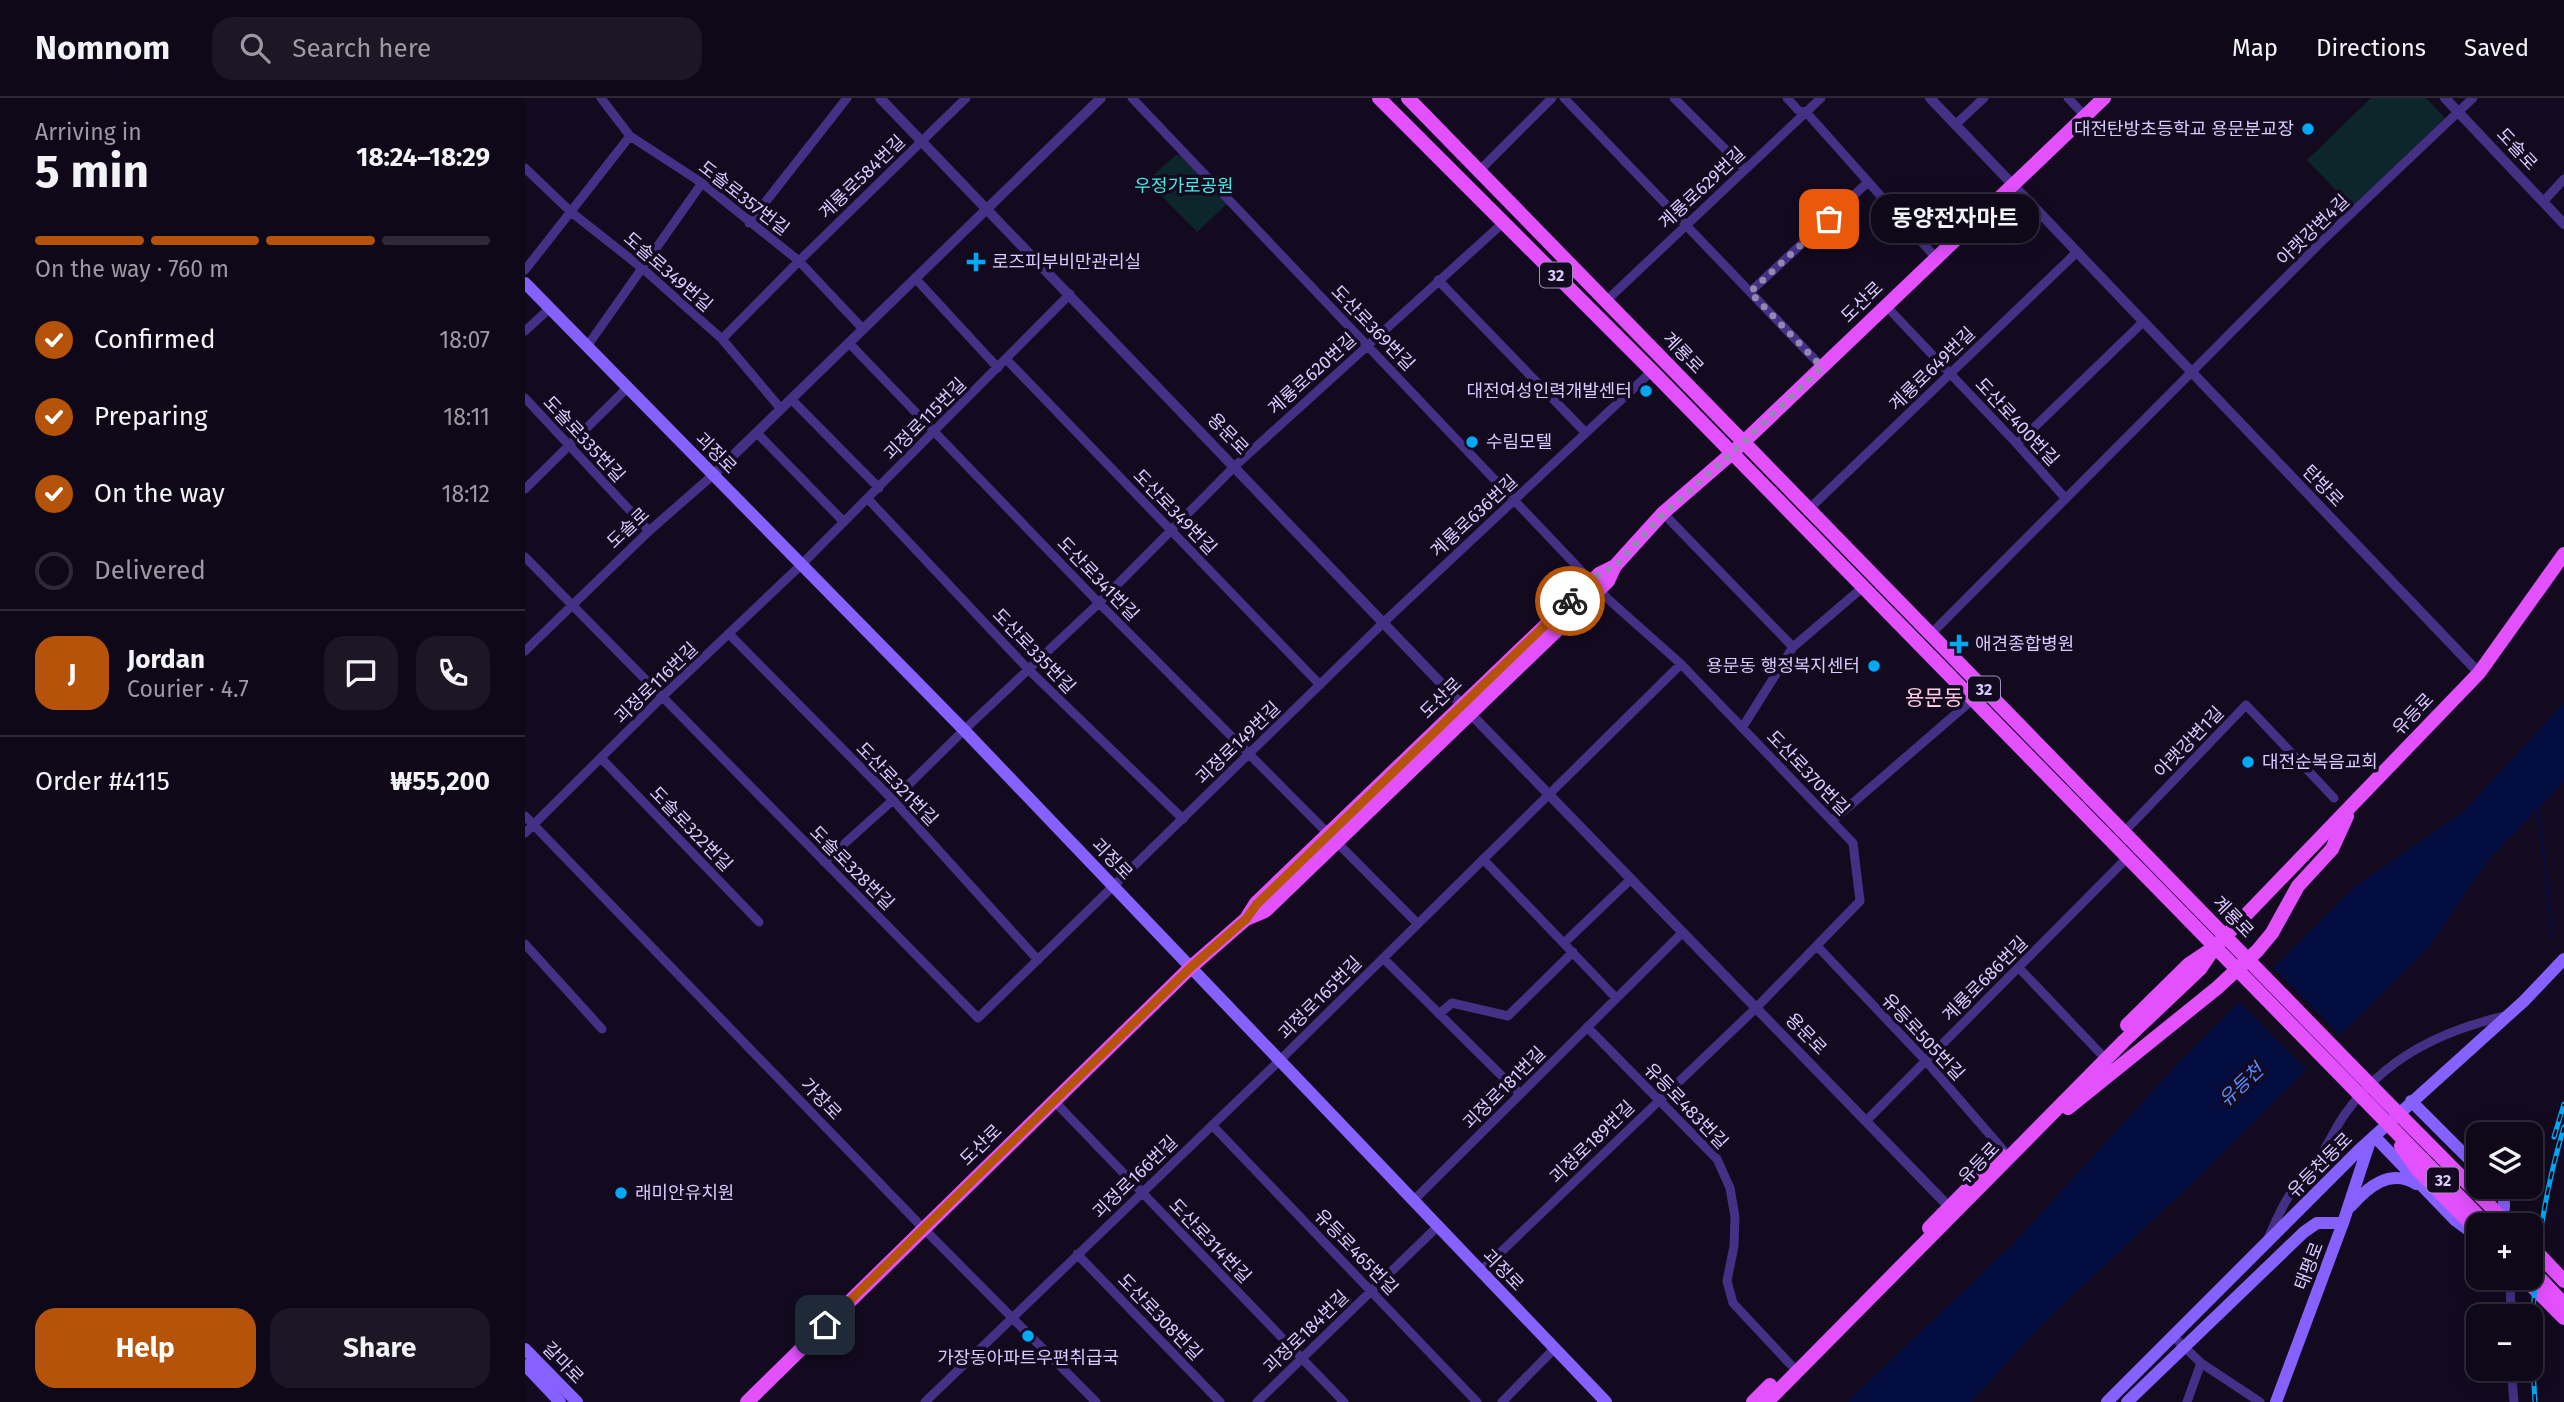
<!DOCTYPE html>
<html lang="en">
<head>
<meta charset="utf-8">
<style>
  :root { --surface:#0e0818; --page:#1c1625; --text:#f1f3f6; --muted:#9b9aa2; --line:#2e2937; --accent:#b45309 }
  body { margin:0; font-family:"Fira Sans","Noto Sans KR",sans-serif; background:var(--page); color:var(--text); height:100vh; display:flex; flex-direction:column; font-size:26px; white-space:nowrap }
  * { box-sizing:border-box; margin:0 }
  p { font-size:23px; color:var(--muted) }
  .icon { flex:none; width:38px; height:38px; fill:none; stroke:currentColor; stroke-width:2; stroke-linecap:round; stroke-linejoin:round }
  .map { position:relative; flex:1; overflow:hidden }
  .details { display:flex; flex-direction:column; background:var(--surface); width:525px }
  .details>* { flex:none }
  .tools { position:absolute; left:1941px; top:1024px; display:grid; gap:14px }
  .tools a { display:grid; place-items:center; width:77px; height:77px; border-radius:14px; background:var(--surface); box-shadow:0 4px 18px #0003,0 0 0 2px var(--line); font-size:35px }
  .pin { position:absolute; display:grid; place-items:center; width:60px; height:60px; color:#fff; margin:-30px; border-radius:14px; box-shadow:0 4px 10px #0006 }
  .courier { position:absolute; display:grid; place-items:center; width:70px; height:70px; margin:-35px; border:5px solid #b45309; border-radius:50%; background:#fff; color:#222; box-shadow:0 2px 9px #0007 }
  .bubble { position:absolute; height:49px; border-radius:21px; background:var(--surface); box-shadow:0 4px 18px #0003,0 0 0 2px var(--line); font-size:23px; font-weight:700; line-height:49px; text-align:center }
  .summary em { font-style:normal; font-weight:700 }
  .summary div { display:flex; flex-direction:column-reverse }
  .summary { display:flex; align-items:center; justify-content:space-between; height:119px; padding:0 35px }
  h1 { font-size:46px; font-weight:700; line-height:52px }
  .bar { display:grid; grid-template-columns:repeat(4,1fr); gap:10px 7px; align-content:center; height:84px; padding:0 35px }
  .bar i { height:9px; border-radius:5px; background:var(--line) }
  .bar .current { background:var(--accent) }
  .bar p { grid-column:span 4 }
  .line { display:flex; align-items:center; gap:18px; padding:0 35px; border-top:2px solid var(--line) }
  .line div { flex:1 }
  .round { display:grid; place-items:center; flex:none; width:74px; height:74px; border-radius:21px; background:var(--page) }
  ol { padding:0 35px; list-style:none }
  li { display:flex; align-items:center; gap:21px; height:77px }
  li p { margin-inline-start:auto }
  li .icon { padding:7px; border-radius:50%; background:var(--accent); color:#fff; stroke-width:4 }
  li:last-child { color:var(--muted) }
  li i { width:38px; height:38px; border:4px solid var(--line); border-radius:50% }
  .cta { display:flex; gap:14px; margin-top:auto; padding:14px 35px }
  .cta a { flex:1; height:80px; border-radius:21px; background:var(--accent); color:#fff; font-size:28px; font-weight:700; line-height:80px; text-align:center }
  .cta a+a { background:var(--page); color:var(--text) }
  header { display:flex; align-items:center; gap:42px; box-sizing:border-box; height:98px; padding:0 35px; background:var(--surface); border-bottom:2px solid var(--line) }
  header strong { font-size:33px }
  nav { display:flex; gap:38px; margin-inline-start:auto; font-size:24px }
  .search { width:490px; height:63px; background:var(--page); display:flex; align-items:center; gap:18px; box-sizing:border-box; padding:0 24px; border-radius:21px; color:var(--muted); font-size:26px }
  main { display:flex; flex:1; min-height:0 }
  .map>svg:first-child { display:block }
  .green { fill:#0d262b }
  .water { fill:#040d40 }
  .pier { fill:#130a20 }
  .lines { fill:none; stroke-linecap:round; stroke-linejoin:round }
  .stream { stroke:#040d40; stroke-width:2.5 }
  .minor { stroke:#453085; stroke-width:9 }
  .tertiary { stroke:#453085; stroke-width:10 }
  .secondary { stroke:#8661ff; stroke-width:12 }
  .primary { stroke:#e351ff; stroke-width:14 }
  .rail-casing { stroke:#00a9f5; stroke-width:5 }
  .rail { stroke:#130a20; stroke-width:2.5; stroke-dasharray:8; stroke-linecap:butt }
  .done { stroke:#9587b1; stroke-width:7; stroke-dasharray:0 12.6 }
  .route { stroke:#b45309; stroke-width:9 }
  .poi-dot { fill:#00a9f5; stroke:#130a20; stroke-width:2.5 }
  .labels { text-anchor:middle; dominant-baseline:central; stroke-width:7; stroke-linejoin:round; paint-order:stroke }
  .shield { fill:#130a20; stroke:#9f90bc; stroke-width:2 }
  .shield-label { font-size:16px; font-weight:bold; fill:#dbcaff }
  .poi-label { font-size:18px; fill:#dbcaff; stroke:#130a20; text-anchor:start }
  .street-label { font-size:18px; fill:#dbcaff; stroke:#130a20 }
  .park-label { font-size:18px; fill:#49ebe5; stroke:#130a20 }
  .water-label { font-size:19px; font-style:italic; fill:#588eff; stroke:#130a20 }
  .quarter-label { font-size:21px; fill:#ffcce2; stroke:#130a20 }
</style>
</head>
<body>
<header>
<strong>Nomnom</strong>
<div class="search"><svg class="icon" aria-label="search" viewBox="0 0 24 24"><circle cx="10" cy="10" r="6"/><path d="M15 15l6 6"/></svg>Search here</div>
<nav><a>Map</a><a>Directions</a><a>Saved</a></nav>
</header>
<main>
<section class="details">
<div class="summary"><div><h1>5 min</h1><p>Arriving in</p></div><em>18:24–18:29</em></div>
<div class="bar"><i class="current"></i><i class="current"></i><i class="current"></i><i></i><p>On the way · 760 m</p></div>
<ol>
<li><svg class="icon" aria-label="check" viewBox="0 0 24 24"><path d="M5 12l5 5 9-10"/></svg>Confirmed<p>18:07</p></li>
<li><svg class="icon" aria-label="check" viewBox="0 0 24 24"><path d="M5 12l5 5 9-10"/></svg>Preparing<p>18:11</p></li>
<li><svg class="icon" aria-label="check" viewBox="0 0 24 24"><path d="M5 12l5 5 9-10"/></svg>On the way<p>18:12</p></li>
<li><i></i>Delivered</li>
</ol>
<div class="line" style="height:126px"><b class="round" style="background:var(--accent);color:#fff">J</b><div><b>Jordan</b><p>Courier · 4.7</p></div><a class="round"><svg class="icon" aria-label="chat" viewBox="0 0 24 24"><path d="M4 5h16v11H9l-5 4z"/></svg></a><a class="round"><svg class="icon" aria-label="phone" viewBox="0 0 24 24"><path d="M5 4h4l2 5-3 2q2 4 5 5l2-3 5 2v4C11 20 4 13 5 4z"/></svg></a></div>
<div class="line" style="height:91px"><div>Order #4115</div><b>₩55,200</b></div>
<div class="cta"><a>Help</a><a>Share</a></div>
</section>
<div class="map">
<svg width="2039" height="1304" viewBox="0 0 2039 1304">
  <rect width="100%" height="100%" fill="#130a20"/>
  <path class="green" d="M 1846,0 L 1901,0 L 1920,20 L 1827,109 L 1782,62 Z
    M 651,57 L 663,58 L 700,97 L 702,106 L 672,134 L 622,83 Z"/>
  <path class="water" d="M 2039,605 L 2039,684 L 1964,761 L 1903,850 L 1674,1079 L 1519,1224 L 1446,1304 L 1322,1304 L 1487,1147 L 1654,964 L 1829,789 L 1937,715 Z"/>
  <path class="pier" d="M 1746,867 L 1818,940 L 1784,974 L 1712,902 Z"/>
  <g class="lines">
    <path class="stream" d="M 2013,708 L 2028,840"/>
    <path class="minor" d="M 76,0 L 105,38 L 177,85 L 274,163 L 338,231
      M 607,0 L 1083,501 L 1156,566 L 1328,745 L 1335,803 L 1231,910 L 956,1173
      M 1039,0 L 1297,269
      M 1149,0 L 1220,71
      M 1262,0 L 1273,12 L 1281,14 L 1411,160
      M 1543,0 L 1560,18
      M 1430,27 L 1459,0
      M 0,70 L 46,114 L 117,170 L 197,241 L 256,311
      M 954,73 L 1027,0
      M 2018,104 L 2039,81
      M 224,125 L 322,0
      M 0,172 L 105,38
      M 390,180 L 473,270
      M 913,182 L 1060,334
      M 1225,194 L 1343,84
      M 1081,203 L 1296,0
      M 1361,208 L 1492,346 L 1541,401
      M 0,233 L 25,210
      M 197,241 L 274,163 L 441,0
      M 324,245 L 574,505 L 893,826
      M 63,247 L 177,85
      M 482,262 L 795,587
      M 0,300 L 124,433
      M 266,301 L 354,390
      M 232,335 L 319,424
      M 1492,346 L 1618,224
      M 0,391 L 102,290
      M 343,401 L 504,572 L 658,721
      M 1284,411 L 1551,155
      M 1138,415 L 1268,549
      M 0,459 L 453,920 L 859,524 L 1127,273
      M 204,536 L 368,702 L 513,862
      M 1406,536 L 1794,146 L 1948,0
      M 0,553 L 124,433 L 188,377
      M 1217,630 L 1268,549 L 1337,490
      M 76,660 L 234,824
      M 0,718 L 398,1130 L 571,1304
      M 1307,723 L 1447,602
      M 1599,734 L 1721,607 L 1809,700
      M 0,735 L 137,599 L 276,467 L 545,196
      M 958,761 L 1091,900
      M 299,764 L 368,702 L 439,632 L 574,505 L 710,368 L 979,124
      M 1039,845 L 1106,781
      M 0,846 L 77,931
      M 1292,848 L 1401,963 L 1479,1053
      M 858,860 L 995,996
      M 1494,870 L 1575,955
      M 914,916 L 927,905 L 983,918 L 1048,854
      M 1062,929 L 1192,1061 L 1205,1090 L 1210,1119 L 1209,1148 L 1202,1183 L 1208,1205 L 1266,1267
      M 529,1003 L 819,1304
      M 1341,1023 L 1601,761
      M 687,1027 L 952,1304
      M 889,1102 L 1158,834
      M 1744,1138 C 1752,1120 1760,1102 1772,1086 C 1779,1078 1788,1071 1793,1062 C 1803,1047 1810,1030 1820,1016 C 1860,960 1915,933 1980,918
      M 552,1156 L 695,1304
      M 1985,1180 L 1986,1218
      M 1648,1238 L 1676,1265 L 1735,1304
      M 1986,1270 L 1989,1304
      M 400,1304 L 755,962 L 1156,566
      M 732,1304 L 912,1129
      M 977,1304 L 1029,1251
      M 1662,1304 L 1676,1265"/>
    <path class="tertiary" d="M 355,0 L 937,607 L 1429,1114
      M 1405,0 L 1954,575
      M 1920,0 L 2039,126
      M 188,377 L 576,0"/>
    <path class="secondary" d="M 0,185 L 439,632 L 1081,1304
      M 1886,1003 L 1953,1070
      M 1849,1038 L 1931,1123 L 1942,1131 L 1953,1133
      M 1826,1108 C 1843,1089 1865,1070 1891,1086
      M 1970,1127 C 1982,1115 1982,1101 1971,1088
      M 0,1251 L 52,1304
      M 0,1267 L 35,1304
      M 1582,1304 L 1834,1052 L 1999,903 L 2039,861
      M 1602,1304 L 1779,1134 L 1792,1125 L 1818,1125
      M 1751,1304 L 1818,1125 L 1845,1043"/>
    <path class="primary" d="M 854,0 L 1127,273 L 1962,1127
      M 883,0 L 1853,995 L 1984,1127
      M 721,821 L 731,805 L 1074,476 L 1090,468
      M 1602,927 L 1664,866 L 1682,854
      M 1543,1010 L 1692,890 L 1732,853 L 1747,835 L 1773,788 L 1807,751 L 1822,718
      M 1876,1048 L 1892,1071 L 1953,1133
      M 1404,1130 L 1476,1057
      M 2006,1148 L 2039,1183
      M 2006,1171 L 2039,1206
      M 1999,1180 L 2039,1220
      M 222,1304 L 666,869 L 721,821 L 740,813 L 1075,491 L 1083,483 L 1090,468 L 1138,415 L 1206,356 L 1579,0
      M 1228,1304 L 1245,1287
      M 1242,1304 L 1599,943 L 1675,871 L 1690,849 L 1954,575 L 2039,456"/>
    <g class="rail-casing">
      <path id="rail" d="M 2029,1039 L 2039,1006
        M 2010,1304 C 2003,1212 2012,1118 2039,1029"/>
    </g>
    <use href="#rail" class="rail"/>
  </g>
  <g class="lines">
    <path class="done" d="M 1045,503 L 1074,476 L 1090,468 L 1139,415 L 1206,356 L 1297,269 L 1225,194 L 1304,121"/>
    <path class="route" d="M 300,1227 L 666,869 L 721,821 L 732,806 L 1045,503"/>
  </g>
  <g class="poi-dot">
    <circle cx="1783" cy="31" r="7"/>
    <path d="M447.5 153.5h7v7h7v7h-7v7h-7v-7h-7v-7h7z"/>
    <circle cx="1121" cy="293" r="7"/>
    <circle cx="947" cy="344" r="7"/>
    <path d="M1430.5 535.5h7v7h7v7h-7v7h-7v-7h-7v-7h7z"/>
    <circle cx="1349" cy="568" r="7"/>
    <circle cx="1723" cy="664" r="7"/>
    <circle cx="96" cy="1095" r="7"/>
    <circle cx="503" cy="1238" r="7"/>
  </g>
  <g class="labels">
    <g class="shield">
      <rect x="1015" y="164.5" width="32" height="25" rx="5"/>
      <rect x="1443" y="578.5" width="32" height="25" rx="5"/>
      <rect x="1902" y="1069.5" width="32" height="25" rx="5"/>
    </g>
    <g class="shield-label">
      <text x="1031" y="177">32</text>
      <text x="1459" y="591">32</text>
      <text x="1918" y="1082">32</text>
    </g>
    <g class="poi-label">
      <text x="1769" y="31" text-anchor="end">대전탄방초등학교 용문분교장</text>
      <text x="467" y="164">로즈피부비만관리실</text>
      <text x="1107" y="293" text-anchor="end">대전여성인력개발센터</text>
      <text x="961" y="344">수림모텔</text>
      <text x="1450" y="546">애견종합병원</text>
      <text x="1335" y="568" text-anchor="end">용문동 행정복지센터</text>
      <text x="1737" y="664">대전순복음교회</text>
      <text x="110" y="1095">래미안유치원</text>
      <text x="503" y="1260" text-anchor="middle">가장동아파트우편취급국</text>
    </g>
    <g class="street-label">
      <text transform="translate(1992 51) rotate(47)">도솔로</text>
      <text transform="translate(337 79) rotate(-44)">계룡로584번길</text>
      <text transform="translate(1177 90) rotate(-43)">계룡로629번길</text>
      <text transform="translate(219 100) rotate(38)">도솔로357번길</text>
      <text transform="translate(1788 132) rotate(-44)">아랫강변4길</text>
      <text transform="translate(143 174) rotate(41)">도솔로349번길</text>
      <text transform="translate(1337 204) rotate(-44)">도산로</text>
      <text transform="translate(848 230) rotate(46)">도산로369번길</text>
      <text transform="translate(1158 255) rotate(46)">계룡로</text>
      <text transform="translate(1407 271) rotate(-44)">계룡로649번길</text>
      <text transform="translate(787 276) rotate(-42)">계룡로620번길</text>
      <text transform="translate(400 321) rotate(-45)">괴정로115번길</text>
      <text transform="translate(1492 324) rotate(47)">도산로400번길</text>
      <text transform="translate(703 336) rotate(46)">용문로</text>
      <text transform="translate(59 341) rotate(47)">도솔로335번길</text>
      <text transform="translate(191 355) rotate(45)">괴정로</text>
      <text transform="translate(1798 388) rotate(46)">탄방로</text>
      <text transform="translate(650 414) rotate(46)">도산로349번길</text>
      <text transform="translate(949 418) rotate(-43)">계룡로636번길</text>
      <text transform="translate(103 430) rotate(-43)">도솔로</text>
      <text transform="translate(573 481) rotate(46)">도산로341번길</text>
      <text transform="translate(509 553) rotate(46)">도산로335번길</text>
      <text transform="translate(131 585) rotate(-44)">괴정로116번길</text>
      <text transform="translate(916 600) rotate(-44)">도산로</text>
      <text transform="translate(1888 616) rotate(-46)">유등로</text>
      <text transform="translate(1664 644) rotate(-46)">아랫강변1길</text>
      <text transform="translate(713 645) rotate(-44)">괴정로149번길</text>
      <text transform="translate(1283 675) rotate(46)">도산로370번길</text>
      <text transform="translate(372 686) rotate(46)">도산로321번길</text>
      <text transform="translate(166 731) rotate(46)">도솔로322번길</text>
      <text transform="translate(587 761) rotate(46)">괴정로</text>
      <text transform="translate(327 770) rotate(45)">도솔로328번길</text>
      <text transform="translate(1708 819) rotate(46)">계룡로</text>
      <text transform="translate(1460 881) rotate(-45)">계룡로686번길</text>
      <text transform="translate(795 900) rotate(-45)">괴정로165번길</text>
      <text transform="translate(1281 936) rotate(46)">용문로</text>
      <text transform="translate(1398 939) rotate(47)">유등로505번길</text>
      <text transform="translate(979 990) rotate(-45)">괴정로181번길</text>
      <text transform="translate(296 1001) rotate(46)">가장로</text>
      <text transform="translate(1161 1008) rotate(46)">유등로483번길</text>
      <text transform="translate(1067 1044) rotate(-44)">괴정로189번길</text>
      <text transform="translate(456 1047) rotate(-44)">도산로</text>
      <text transform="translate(1454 1065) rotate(-46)">유등로</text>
      <text transform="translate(1795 1067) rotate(-45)">유등천동로</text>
      <text transform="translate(610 1079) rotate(-44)">괴정로166번길</text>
      <text transform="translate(685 1143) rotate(46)">도산로314번길</text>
      <text transform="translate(831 1154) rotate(46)">유등로465번길</text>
      <text transform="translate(1784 1168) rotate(-69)">태평로</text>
      <text transform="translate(978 1172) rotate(46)">괴정로</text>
      <text transform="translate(635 1219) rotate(46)">도산로308번길</text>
      <text transform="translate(781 1234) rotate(-44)">괴정로184번길</text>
      <text transform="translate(38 1265) rotate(46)">갈마로</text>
    </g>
    <g class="park-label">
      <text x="659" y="88">우정가로공원</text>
    </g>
    <g class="water-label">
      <text transform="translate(1716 987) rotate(-43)">유등천</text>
    </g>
    <g class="quarter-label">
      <text x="1409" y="600">용문동</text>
    </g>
  </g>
</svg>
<div class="tools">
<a><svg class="icon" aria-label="layers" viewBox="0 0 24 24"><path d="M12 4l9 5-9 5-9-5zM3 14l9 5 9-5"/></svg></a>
<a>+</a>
<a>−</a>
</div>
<div class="pin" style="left:1304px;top:121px;background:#ea580c"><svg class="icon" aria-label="bag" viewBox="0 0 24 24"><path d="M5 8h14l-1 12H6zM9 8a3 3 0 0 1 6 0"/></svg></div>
<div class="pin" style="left:300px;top:1227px;background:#1f2937"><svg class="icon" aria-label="home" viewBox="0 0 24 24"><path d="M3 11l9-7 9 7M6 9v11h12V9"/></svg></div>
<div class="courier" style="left:1045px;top:503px"><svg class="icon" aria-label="bike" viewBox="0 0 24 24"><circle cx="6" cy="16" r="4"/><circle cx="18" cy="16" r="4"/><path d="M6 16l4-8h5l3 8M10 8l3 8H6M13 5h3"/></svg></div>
<div class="bubble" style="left:1346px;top:96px;width:168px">동양전자마트</div>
</div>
</main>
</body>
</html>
